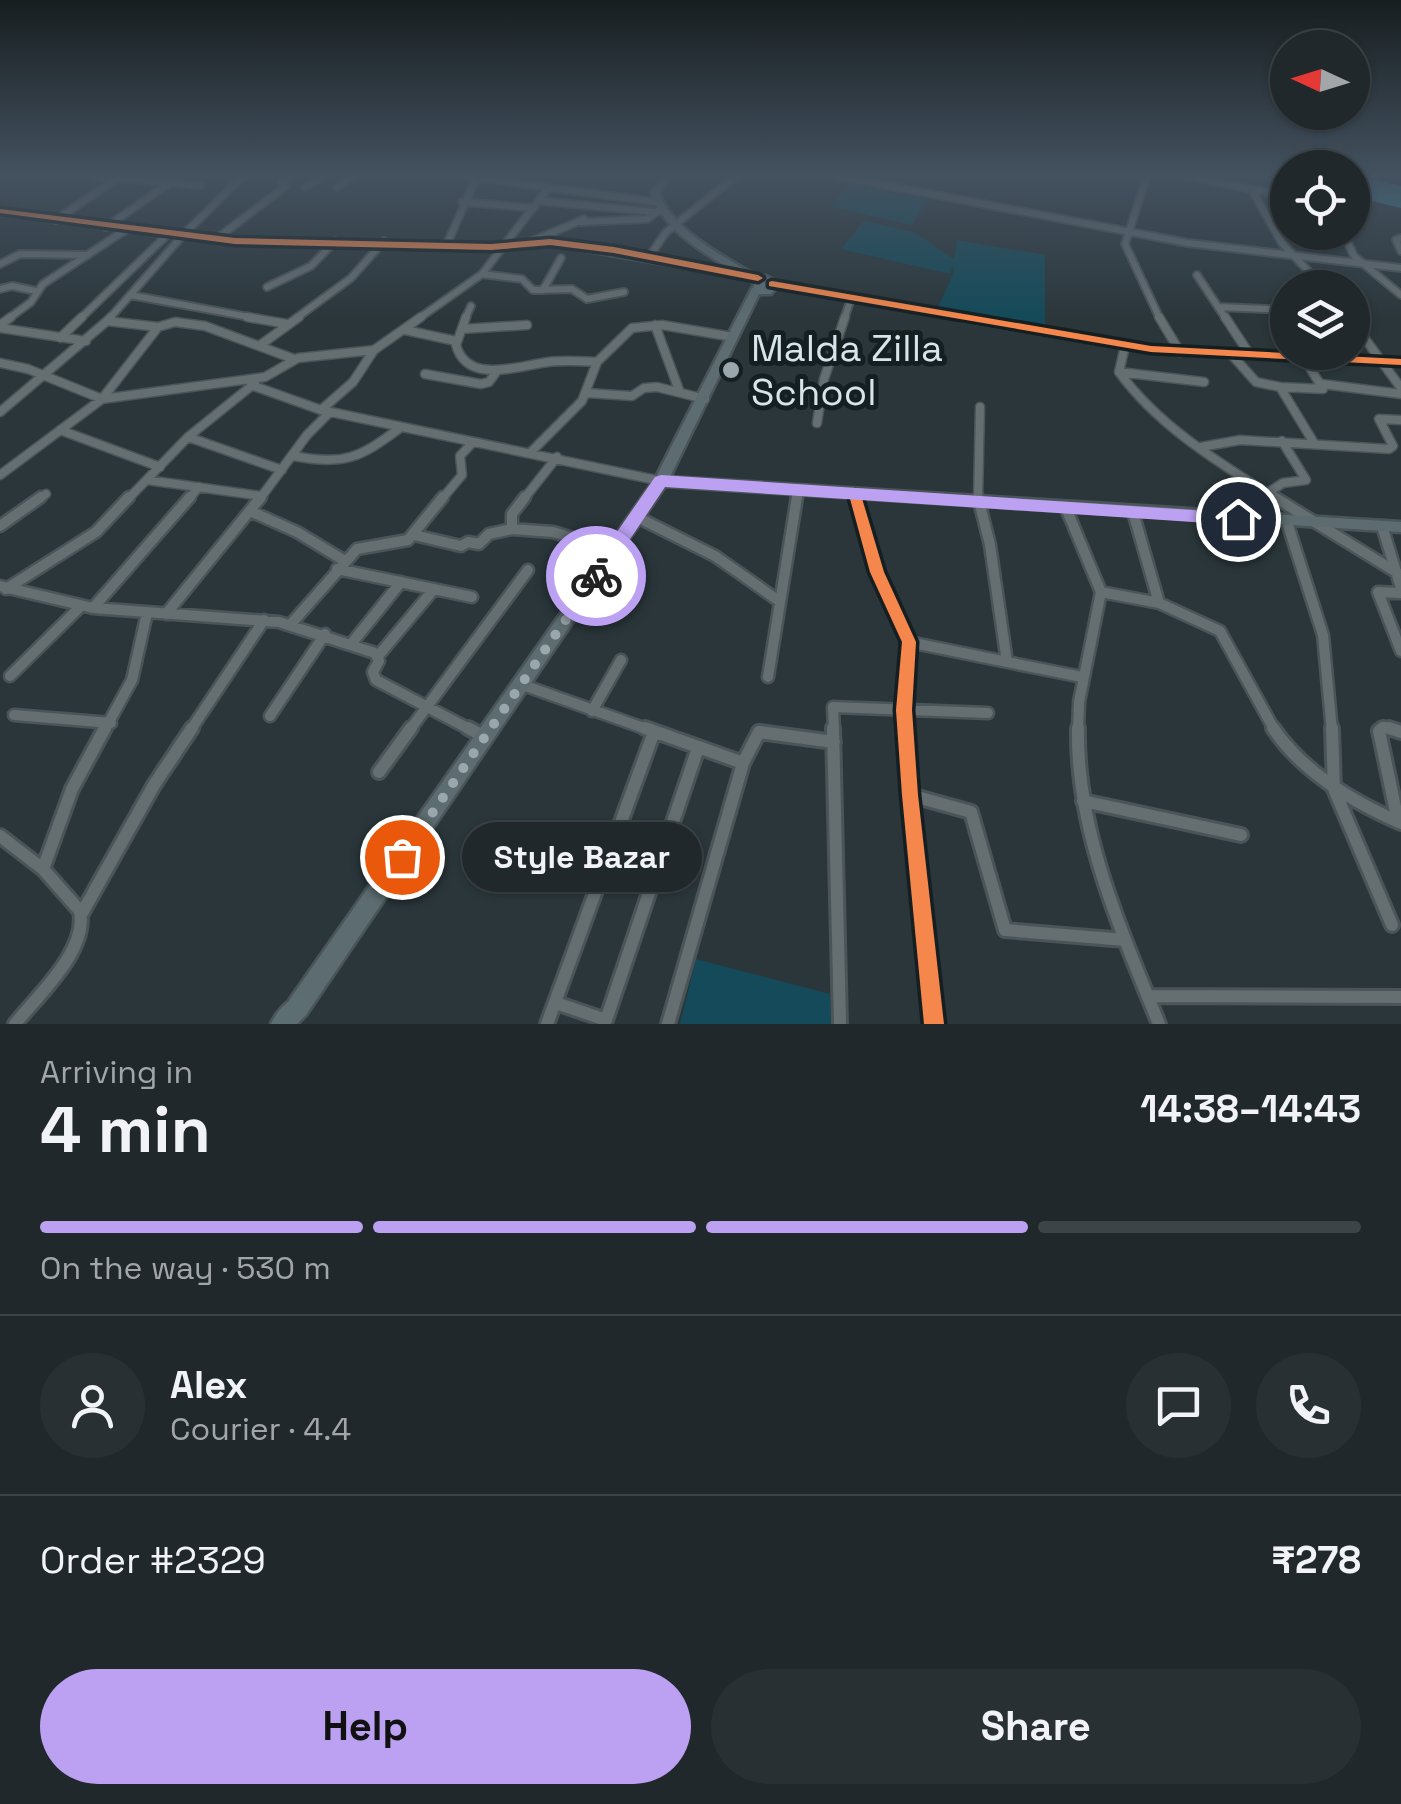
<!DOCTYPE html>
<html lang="en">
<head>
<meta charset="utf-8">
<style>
  :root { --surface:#20282c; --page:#283034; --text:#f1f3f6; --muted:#a2a6a9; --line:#3d4448; --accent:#bca0f2 }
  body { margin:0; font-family:"Space Grotesk",sans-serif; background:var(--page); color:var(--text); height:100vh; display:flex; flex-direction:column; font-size:38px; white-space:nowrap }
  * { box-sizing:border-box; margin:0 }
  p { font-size:32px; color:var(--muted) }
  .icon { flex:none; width:55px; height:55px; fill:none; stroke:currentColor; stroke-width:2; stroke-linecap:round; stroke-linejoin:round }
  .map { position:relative; height:1024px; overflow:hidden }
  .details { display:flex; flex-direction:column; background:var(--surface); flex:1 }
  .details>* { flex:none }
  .needle { width:65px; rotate:274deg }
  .controls { position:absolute; left:1270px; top:30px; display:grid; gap:20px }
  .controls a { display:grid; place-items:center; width:100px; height:100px; border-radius:50%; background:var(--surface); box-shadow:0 2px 8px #0004,0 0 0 2px var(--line); font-size:50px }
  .pin { position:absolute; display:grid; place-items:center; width:85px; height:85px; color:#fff; margin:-42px; border:5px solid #fff; border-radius:50%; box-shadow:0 2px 10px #0007 }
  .courier { position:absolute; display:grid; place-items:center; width:100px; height:100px; margin:-50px; border:8px solid #bca0f2; border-radius:50%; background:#fff; color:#222; box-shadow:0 2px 12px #0007 }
  .bubble { position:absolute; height:70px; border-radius:35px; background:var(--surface); box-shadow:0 2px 8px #0004,0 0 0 2px var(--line); font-size:32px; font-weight:600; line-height:70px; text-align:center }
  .headline em { font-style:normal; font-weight:600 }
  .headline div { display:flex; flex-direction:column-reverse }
  .headline { display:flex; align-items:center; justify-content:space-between; height:170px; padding:0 40px }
  h1 { font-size:65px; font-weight:600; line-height:75px }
  .bar { display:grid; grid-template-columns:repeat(4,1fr); gap:15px 10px; align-content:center; height:120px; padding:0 40px }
  .bar i { height:12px; border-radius:8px; background:var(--line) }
  .bar .active { background:var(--accent) }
  .bar p { grid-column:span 4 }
  .line { display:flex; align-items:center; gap:25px; padding:0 40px; border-top:2px solid var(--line) }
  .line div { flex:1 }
  .round { display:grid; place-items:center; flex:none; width:105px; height:105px; border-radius:52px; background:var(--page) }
  .action { display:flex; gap:20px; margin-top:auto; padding:20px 40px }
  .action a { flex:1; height:115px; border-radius:60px; background:var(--accent); color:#111; font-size:40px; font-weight:600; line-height:115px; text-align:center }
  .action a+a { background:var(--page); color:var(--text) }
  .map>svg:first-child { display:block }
  .green { fill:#144a59 }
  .water { fill:#388aa2 }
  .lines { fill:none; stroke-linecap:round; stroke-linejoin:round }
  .minor-far3-casing { stroke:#4a5459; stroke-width:10 }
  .minor-far2-casing { stroke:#4a5459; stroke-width:11 }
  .minor-far1-casing { stroke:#4a5459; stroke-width:15 }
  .minor-casing { stroke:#4a5459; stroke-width:18 }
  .tertiary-far1-casing { stroke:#4a5459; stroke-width:10 }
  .tertiary-casing { stroke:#4a5459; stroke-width:12 }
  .primary-casing { stroke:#4a5459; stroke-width:5 }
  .trunk-casing { stroke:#4a5459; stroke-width:5 }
  .motorway-casing { stroke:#4a5459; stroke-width:5 }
  .minor-far3 { stroke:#656e71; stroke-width:6 }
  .minor-far2 { stroke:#656e71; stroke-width:8 }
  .minor-far1 { stroke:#656e71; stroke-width:10 }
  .minor { stroke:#656e71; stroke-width:12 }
  .tertiary-far1 { stroke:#656e71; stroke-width:6 }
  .tertiary { stroke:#656e71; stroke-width:9 }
  .primary { fill:#5d6c70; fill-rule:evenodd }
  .trunk { fill:#5d6e73; fill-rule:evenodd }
  .motorway { fill:#5d6f76; fill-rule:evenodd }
  .cycleway-casing { stroke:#151f22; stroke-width:7 }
  .cycleway { fill:#f5874c; fill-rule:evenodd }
  .route { fill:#bca0f2 }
  .done { stroke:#9aa7ac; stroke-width:10; stroke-dasharray:0 18 }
  .poi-dot { fill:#9aa7ac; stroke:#151f22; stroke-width:4 }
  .labels { text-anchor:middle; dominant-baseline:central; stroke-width:10; stroke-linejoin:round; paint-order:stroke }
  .poi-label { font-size:38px; fill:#d7e4e9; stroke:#151f22; text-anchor:start }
</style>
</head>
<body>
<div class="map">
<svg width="1401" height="1024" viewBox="0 0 1401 1024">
  <rect width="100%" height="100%" fill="#2a363a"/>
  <path class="green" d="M 849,184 L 927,200 L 912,225 L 831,207 Z
    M 864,221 L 914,232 L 954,259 L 957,240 L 1045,255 L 1045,333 L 936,312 L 953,274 L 954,264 L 950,274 L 841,249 Z
    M 696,959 L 830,994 L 831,1024 L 680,1024 Z"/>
  <path class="water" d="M 1353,176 L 1401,186 L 1401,208 L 1353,196 Z"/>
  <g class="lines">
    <g class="minor-far3-casing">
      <path id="minor-far3" d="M 95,176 L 201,185
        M 466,176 L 655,202
        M 1147,176 L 1125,244 L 1160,319
        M 1186,176 L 1288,196
        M 305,187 L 322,176
        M 337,187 L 352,176
        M 1252,190 L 1282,243 L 1324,288
        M 539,201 L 656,212
        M 462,202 L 534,208
        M 56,220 L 116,179
        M 581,222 L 647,219 L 658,211
        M 106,227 L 180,176
        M 1343,232 L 1354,256 L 1401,295
        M 1401,238 L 1396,240 L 1401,251
        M 216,239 L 286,186 L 281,181 L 288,176
        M 530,242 L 584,219
        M 447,244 L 476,178
        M 0,264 L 20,254 L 88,255
        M 482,274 L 522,279 L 533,290 L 572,289 L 587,299 L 624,292
        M 1197,275 L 1226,319
        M 267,287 L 311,266 L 335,241
        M 0,289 L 12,286 L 36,291
        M 543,290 L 561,258
        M 130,295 L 260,319
        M 1218,307 L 1288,310
        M 8,319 L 31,302 L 43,284 L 127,229
        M 80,319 L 168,234
        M 109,319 L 183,235 L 243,176
        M 295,319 L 351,278 L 384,241
        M 418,319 L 482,274 L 549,187
        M 465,319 L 471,306
        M 844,319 L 850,302"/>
    </g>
    <g class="minor-far2-casing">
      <path id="minor-far2" d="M 247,317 L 287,324
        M 466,317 L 456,345 C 467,385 518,366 548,362 C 564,360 581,361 597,362
        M 1159,317 L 1180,352
        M 1225,317 L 1250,355
        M 107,321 L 111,317
        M 1352,321 L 1401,388
        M 0,325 L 11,317
        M 655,325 L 679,390
        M 0,328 L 86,341
        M 462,329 L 527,325
        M 405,330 L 456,341
        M 60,338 L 82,317
        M 259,346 L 299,317
        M 1125,346 L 1119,372 C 1159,427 1221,464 1278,500
        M 1231,354 L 1256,382 L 1280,387 L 1314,443
        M 0,363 L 28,369 L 102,399 L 265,377 L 298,358 L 374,350 L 421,317
        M 1119,372 L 1204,382
        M 425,374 L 481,384 L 489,382 L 497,371
        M 1322,384 L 1401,394
        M 251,385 L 321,410 L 661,481
        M 1280,387 L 1323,389 L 1304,358
        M 587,393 L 632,396 L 644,388 L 657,387 L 705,399
        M 321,410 L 353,382 L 374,350
        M 0,412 L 107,321 L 158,327 L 175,322 L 205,326 L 294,359
        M 817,423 L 824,379 L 845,317
        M 60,430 L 160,467
        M 188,437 L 282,470
        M 1201,447 L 1240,440 L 1389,449 L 1393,446 L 1379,419 L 1401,420
        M 532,451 L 582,401 L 597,362 L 632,328 L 662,325 L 733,337
        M 293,456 C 345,465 358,459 400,428
        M 0,475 L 102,399 L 158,327
        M 147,480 L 261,496
        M 1269,492 L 1283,483 L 1306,480 L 1282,441
        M 855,495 L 856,500
        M 37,500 L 46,494
        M 127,500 L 188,437 L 255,383
        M 188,500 L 199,487
        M 259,500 L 307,435 L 330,412
        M 441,500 L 462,475 L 460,456 L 473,442
        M 523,500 L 557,457
        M 797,500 L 798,492
        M 978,500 L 980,407"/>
    </g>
    <g class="minor-far1-casing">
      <path id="minor-far1" d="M 525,497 L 512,514 L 512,529 L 553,532 L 613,550
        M 856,497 L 877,572 L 909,642 L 905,731
        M 1274,497 L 1401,575
        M 1066,508 L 1101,592 L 1079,702 L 1078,731
        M 250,511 L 297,532 L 345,561
        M 1133,512 L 1159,603 L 1220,631 L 1275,731
        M 637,517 L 715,556 L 779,601
        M 1287,522 L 1323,635 L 1332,731
        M 0,526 L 41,497
        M 1382,526 L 1401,588
        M 414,535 L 461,546 L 468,542 L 479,544 L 489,534 L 512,529
        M 337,569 L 472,597
        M 0,586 L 93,608 L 279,622 L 375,653 L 379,661 L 373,672 L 376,680 L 473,731
        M 6,589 L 96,532 L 129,497
        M 1101,592 L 1159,603
        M 1401,593 L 1378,592 L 1401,651
        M 93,608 L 190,497
        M 166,614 L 261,497
        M 291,624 L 357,549 L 408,540 L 443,497
        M 909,642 L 1007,662 L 990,545 L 978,497
        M 352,643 L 401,582
        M 378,656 L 434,589
        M 1007,662 L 1082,677
        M 10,676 L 81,606
        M 768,677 L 797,497
        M 523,685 L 652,731
        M 592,711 L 621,660
        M 14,715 L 111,723
        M 270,716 L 325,634
        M 104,731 L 132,680 L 147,613
        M 190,731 L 264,620
        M 409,731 L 528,570
        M 834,731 L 833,707 L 988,713
        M 1379,731 L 1385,727 L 1397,731"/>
    </g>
    <g class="minor-casing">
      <path id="minor" d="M 468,728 L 485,737
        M 645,728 L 743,763 L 668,1024
        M 833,728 L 840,1024
        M 905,728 L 934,1024
        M 1078,728 C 1076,831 1121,930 1159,1024
        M 1273,728 C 1303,773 1353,802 1401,823
        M 1332,728 L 1334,789 L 1392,925
        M 1383,728 L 1379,731 L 1398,821
        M 1389,728 L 1401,732
        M 743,763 L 759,732 L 834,742
        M 379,772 L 411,728
        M 910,795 L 971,812 L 1005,930 L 1125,940
        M 1083,801 L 1241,835
        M 0,836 L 43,869
        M 82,913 L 154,785 L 192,728
        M 1148,996 L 1401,997
        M 556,1003 L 606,1020 L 698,748
        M 15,1024 C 38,995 88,951 80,911 L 43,869 L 72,789 L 105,728
        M 547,1024 L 654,732"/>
    </g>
    <g class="tertiary-far1-casing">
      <path id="tertiary-far1" d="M 837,176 L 1188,243 L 1401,268
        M 0,211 L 235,241 L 491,247 L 550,242 L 753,277
        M 649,257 L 666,232 L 736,176
        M 772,284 L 977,319"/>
    </g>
    <g class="tertiary-casing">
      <path id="tertiary" d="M 962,317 L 1151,349 L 1401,362"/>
    </g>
    <g class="primary-casing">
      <path id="primary" d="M 664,176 L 672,176 L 659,192 C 672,232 730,260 764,280 L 764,284 L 756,284 C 720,262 664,236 651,192 Z
        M 757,285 L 762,288 L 670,477 L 1401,522 L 1401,532 L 665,486 L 306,1015 L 298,1018 L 290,1015 L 287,1007 L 290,999 L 655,479 L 752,288 Z"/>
    </g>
    <g class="trunk-casing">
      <path id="trunk" d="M 298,996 L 306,999 L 309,1007 L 306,1015 L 297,1024 L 271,1024 C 276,1012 286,1001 298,996 Z"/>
    </g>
    <g class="motorway-casing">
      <path id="motorway" d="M 766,276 L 774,280 L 776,288 L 771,294 L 759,294 L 754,289 L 754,284 L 758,278 Z"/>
    </g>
    <use href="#minor-far3" class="minor-far3"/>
    <use href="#minor-far2" class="minor-far2"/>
    <use href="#minor-far1" class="minor-far1"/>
    <use href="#minor" class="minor"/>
    <use href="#tertiary-far1" class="tertiary-far1"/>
    <use href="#tertiary" class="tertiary"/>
    <use href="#primary" class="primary"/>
    <use href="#trunk" class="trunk"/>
    <use href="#motorway" class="motorway"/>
    <g class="cycleway-casing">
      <path id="cycleway" d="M 0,209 L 235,238 L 491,244 L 550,239 L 614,247 L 758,275 L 763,278 L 758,281 L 614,253 L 550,245 L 491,250 L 235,244 L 0,213 Z
        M 772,281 L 1151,346 L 1401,359 L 1401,365 L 1151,352 L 769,286 L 769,282 Z
        M 855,491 L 861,495 L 884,572 L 916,642 L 912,710 L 918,795 L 944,1024 L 924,1024 L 902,795 L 896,710 L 902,642 L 870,572 L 849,495 Z"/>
    </g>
    <use href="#cycleway" class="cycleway"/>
  </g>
  <linearGradient id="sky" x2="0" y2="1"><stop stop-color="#171e20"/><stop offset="0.55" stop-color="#445260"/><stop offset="1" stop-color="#445260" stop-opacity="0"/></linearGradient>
  <rect width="1401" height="319" fill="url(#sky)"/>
  <path class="route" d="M 661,475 L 1238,513 L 1246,519 L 1238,525 L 665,487 L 602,581 L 590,581 L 590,571 L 655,477 Z"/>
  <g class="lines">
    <path class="done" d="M 402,857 L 596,576"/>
  </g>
  <circle class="poi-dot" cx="731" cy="370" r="10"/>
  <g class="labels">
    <g class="poi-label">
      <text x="751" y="348">Malda Zilla<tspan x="751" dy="44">School</tspan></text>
    </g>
  </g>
</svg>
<div class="controls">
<a><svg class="needle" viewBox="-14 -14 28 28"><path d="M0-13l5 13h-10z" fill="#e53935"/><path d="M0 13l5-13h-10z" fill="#a2a6a9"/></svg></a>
<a><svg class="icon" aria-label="locate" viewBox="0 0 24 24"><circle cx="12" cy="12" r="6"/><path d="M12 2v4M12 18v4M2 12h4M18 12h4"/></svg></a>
<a><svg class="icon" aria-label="layers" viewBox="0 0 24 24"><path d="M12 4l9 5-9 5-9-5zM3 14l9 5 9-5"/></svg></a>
</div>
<div class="pin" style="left:402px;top:857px;background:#ea580c"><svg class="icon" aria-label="bag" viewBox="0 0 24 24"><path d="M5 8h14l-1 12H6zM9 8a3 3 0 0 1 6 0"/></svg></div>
<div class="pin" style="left:1238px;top:519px;background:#1f2937"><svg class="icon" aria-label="home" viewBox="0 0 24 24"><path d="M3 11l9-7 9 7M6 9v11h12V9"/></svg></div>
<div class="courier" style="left:596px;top:576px"><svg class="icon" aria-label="bike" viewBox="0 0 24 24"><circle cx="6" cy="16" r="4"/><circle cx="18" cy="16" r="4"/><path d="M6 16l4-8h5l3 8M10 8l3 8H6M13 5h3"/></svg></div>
<div class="bubble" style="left:462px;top:822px;width:240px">Style Bazar</div>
</div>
<section class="details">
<div class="headline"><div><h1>4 min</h1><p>Arriving in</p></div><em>14:38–14:43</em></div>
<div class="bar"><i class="active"></i><i class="active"></i><i class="active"></i><i></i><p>On the way · 530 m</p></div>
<div class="line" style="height:180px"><a class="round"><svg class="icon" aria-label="person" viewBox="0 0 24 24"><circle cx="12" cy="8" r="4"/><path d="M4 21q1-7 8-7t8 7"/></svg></a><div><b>Alex</b><p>Courier · 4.4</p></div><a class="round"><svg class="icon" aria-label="chat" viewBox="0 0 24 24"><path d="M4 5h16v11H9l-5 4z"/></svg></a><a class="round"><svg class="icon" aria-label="phone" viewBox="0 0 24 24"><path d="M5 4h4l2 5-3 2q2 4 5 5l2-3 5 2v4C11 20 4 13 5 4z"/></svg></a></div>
<div class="line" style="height:130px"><div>Order #2329</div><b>₹278</b></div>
<div class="action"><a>Help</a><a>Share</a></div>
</section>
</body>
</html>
